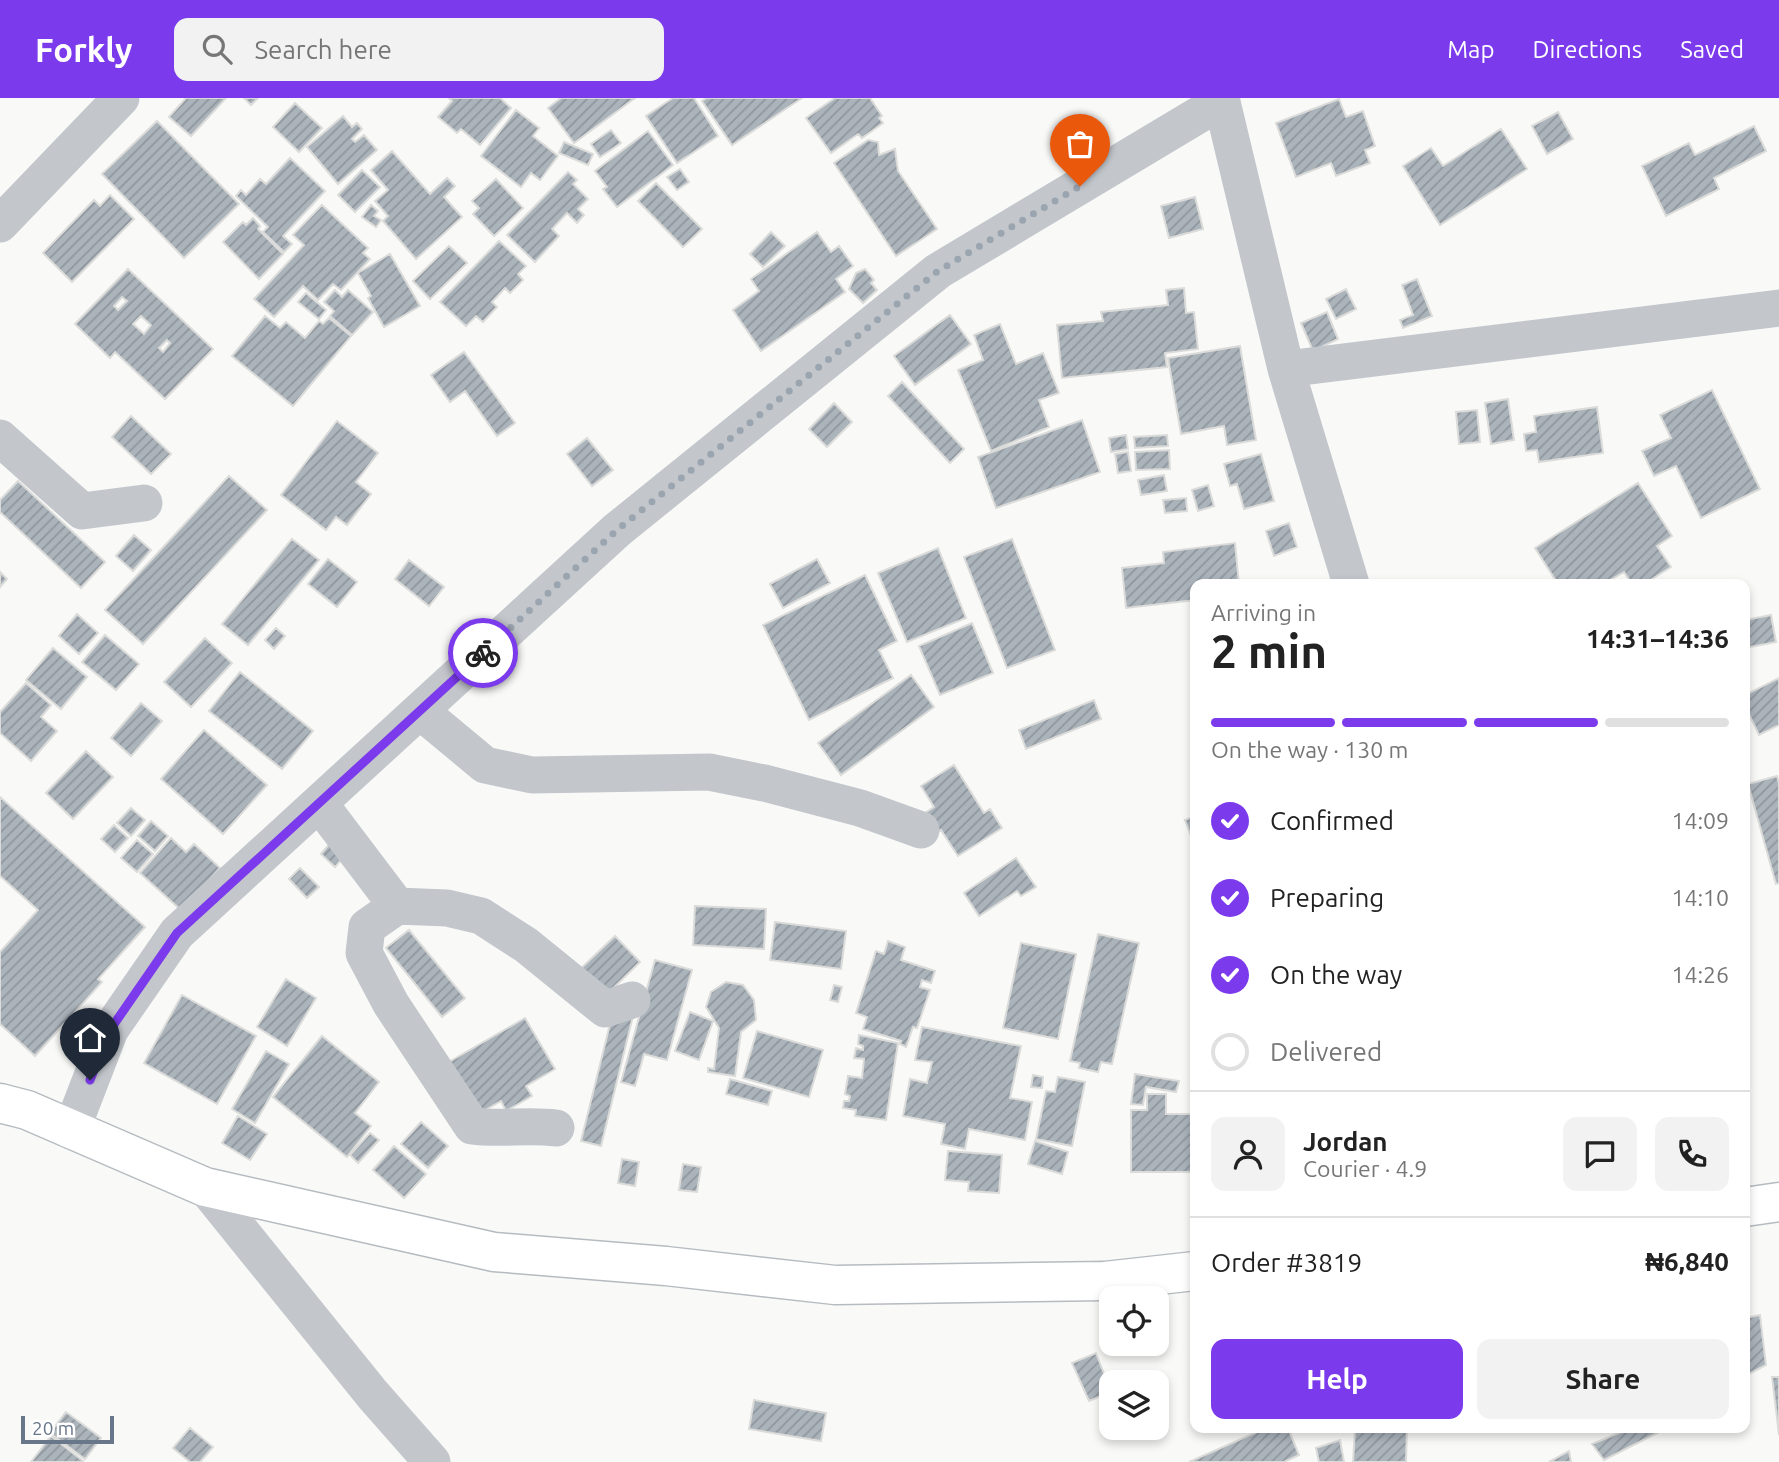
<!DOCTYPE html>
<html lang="en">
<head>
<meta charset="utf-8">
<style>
  :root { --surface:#fff; --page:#f2f2f2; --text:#222; --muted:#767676; --line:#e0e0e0; --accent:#7c3aed }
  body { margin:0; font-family:Ubuntu,sans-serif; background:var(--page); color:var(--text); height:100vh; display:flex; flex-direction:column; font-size:26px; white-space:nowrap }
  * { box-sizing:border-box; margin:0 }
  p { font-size:23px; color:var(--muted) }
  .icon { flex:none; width:38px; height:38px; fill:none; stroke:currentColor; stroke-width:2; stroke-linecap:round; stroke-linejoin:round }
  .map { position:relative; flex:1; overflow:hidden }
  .drawer { position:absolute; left:1190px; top:481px; width:560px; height:854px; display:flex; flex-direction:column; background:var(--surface); border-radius:14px; box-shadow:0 4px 10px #0003 }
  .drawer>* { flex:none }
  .fabs { position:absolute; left:1099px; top:1188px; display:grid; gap:14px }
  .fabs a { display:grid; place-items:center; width:70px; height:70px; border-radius:14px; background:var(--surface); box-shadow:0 4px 10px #0003; font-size:35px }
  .scale { position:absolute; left:21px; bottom:18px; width:93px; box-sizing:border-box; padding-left:7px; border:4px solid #687789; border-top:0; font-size:19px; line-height:24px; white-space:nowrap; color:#687789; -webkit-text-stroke:5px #fff; paint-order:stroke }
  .pin { position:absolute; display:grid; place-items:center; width:60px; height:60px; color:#fff; margin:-72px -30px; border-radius:50% 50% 50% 0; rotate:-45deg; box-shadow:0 0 7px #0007 }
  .pin .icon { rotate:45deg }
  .courier { position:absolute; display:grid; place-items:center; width:70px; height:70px; margin:-35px; border:5px solid #7c3aed; border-radius:50%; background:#fff; color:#222; box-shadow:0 2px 9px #0007 }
  .overview em { font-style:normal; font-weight:700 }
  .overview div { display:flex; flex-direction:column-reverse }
  .overview { display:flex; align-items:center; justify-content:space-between; height:119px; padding:0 21px }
  h1 { font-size:46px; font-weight:700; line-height:52px }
  .bar { display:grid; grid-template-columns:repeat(4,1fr); gap:10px 7px; align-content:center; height:84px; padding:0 21px }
  .bar i { height:9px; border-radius:5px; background:var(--line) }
  .bar .selected { background:var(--accent) }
  .bar p { grid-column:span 4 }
  .line { display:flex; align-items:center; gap:18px; padding:0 21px; border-top:2px solid var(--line) }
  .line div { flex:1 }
  .round { display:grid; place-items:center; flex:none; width:74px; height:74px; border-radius:14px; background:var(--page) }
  ol { padding:0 21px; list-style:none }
  li { display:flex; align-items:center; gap:21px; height:77px }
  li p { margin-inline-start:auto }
  li .icon { padding:7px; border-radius:50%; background:var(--accent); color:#fff; stroke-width:4 }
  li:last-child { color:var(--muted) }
  li i { width:38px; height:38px; border:4px solid var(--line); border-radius:50% }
  .primary-button { display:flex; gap:14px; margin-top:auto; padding:14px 21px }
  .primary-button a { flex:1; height:80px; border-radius:14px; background:var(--accent); color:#fff; font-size:28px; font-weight:700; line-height:80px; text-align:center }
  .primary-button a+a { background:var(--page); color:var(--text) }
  header { display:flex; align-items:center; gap:42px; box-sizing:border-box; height:98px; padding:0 35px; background:var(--accent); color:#fff }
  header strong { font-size:33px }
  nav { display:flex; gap:38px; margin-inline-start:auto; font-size:24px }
  .search { width:490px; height:63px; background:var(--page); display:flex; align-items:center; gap:18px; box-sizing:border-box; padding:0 24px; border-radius:14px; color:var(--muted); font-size:26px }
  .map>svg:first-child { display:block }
  .building { fill:url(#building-hatch); stroke:#dbdcda; stroke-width:2; fill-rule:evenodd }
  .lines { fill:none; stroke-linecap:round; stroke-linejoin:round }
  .primary-casing { stroke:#b6bbc0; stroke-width:41 }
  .minor { stroke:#c3c7cc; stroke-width:37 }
  .primary { stroke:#fff; stroke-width:38 }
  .done { stroke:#9ba5b0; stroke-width:7; stroke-dasharray:0 12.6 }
  .route { stroke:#7c3aed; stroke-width:9 }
</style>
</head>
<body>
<header>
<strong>Forkly</strong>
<div class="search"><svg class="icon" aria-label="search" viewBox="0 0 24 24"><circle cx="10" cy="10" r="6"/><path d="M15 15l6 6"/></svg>Search here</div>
<nav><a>Map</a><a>Directions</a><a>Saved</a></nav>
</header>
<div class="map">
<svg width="1779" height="1364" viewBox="0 0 1779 1364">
  <defs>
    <pattern id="building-hatch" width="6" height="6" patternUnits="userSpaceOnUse" patternTransform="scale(1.75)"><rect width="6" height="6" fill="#abb3bb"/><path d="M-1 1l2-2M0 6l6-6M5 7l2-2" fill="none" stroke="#8f969e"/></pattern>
  </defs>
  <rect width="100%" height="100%" fill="#f9faf8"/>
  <path class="building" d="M 186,0 L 226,0 L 191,38 L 169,19 Z
    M 244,0 L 258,0 L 251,7 Z
    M 449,0 L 500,0 L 511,10 L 480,47 L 461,31 L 457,35 L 438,19 L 452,3 Z
    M 561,0 L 635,0 L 574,45 L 548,10 Z
    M 673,0 L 694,0 L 718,38 L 677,65 L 646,18 Z
    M 707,0 L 802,0 L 732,47 L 702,3 Z
    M 835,0 L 870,0 L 882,18 L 879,20 L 883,25 L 862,40 L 858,36 L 831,55 L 806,20 Z
    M 1339,1 L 1346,19 L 1363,13 L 1375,48 L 1365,52 L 1370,65 L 1336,78 L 1331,65 L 1296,79 L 1276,25 Z
    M 295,5 L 322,30 L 299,54 L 273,29 Z
    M 516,12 L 539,30 L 533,38 L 558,58 L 540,82 L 531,75 L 521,89 L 481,58 Z
    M 1558,14 L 1573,41 L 1547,56 L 1532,28 Z
    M 343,18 L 352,29 L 357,25 L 362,31 L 352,41 L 355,44 L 364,37 L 377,52 L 338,86 L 307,49 Z
    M 157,23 L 239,106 L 184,160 L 102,76 Z
    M 1754,28 L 1766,53 L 1714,80 L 1719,91 L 1666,118 L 1642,68 L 1689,45 L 1695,57 Z
    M 1501,31 L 1527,71 L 1440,127 L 1403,68 L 1431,50 L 1443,68 Z
    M 611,32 L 621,45 L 600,59 L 591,46 Z
    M 648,33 L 673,67 L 617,109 L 603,91 L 607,89 L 595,73 Z
    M 868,42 L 878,44 L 879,57 L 895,51 L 898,73 L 937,131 L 896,158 L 834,65 Z
    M 564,44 L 593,56 L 588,67 L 559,55 Z
    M 392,53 L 430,96 L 447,80 L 455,88 L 444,99 L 462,119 L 416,161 L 383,123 L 388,118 L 375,103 L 388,92 L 371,72 Z
    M 290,60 L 325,93 L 283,138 L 292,146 L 284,154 L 263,134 L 268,129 L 236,98 L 241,92 L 246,97 L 260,81 L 266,86 Z
    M 680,71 L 689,84 L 677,92 L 667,79 Z
    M 362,72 L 380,89 L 355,114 L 338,97 Z
    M 568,74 L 577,82 L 573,86 L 588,101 L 578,111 L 584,117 L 577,125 L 567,115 L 552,131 L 559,138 L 535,164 L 507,137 Z
    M 496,81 L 523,110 L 494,138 L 473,116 L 479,110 L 472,103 Z
    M 656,85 L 702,131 L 683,149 L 638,103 Z
    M 110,97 L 134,121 L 72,184 L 43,155 L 94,102 L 100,108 Z
    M 1195,99 L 1203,131 L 1169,140 L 1161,108 Z
    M 322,107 L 368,150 L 363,155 L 370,161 L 341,192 L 333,186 L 318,202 L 303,188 L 274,219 L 254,201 L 304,147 L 293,137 Z
    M 371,107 L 378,113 L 374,118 L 381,122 L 376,129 L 362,119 Z
    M 253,120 L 260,128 L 258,131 L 283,156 L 259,181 L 223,144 L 243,124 L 246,127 Z
    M 771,134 L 785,148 L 763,169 L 750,156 Z
    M 817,134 L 831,154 L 839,148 L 853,168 L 836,181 L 845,194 L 761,253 L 733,212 L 759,193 L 751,181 Z
    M 499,143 L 526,168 L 518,176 L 523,182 L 510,195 L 505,190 L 492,204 L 497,209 L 483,224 L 476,218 L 466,228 L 440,204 Z
    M 449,148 L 467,165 L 430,201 L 413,183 Z
    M 390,156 L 420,208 L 384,229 L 368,200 L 371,198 L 358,175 Z
    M 128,171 L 213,251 L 165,301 L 115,254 L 110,260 L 75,226 ZM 122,199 L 127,203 L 118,212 L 114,208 ZM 141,218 L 151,227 L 144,236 L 133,226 ZM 167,242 L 170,245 L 163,254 L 159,250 Z
    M 865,171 L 874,182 L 871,185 L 877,192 L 863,205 L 849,191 L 856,175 Z
    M 1417,181 L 1432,218 L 1403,230 L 1400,222 L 1413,217 L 1402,187 Z
    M 1184,190 L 1186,215 L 1194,214 L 1198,251 L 1165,255 L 1167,269 L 1062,280 L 1057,227 L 1103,223 L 1101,214 L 1168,207 L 1166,192 Z
    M 1346,191 L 1356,211 L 1336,221 L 1326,201 Z
    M 335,192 L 342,199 L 348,192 L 373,214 L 352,237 L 330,218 L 334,213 L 324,204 Z
    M 306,195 L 326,212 L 319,221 L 298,204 Z
    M 1327,214 L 1338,241 L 1313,253 L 1301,225 Z
    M 950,217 L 971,246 L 915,287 L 894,258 Z
    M 265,218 L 280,230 L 286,224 L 305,240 L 319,223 L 323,226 L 329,220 L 351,238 L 293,308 L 232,258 Z
    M 1000,226 L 1016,266 L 1043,255 L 1059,295 L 1039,302 L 1049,329 L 991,353 L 958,272 L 983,262 L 974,237 Z
    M 1240,248 L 1256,342 L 1227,347 L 1224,328 L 1181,336 L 1168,260 Z
    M 464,254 L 515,325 L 497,338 L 465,293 L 450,304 L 431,277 Z
    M 902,284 L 964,351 L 950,365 L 888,298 Z
    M 1712,292 L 1760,391 L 1701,420 L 1676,368 L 1654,378 L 1642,353 L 1671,340 L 1660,317 Z
    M 1508,301 L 1514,342 L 1491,346 L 1485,305 Z
    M 834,305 L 852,324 L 827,349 L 809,331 Z
    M 1597,309 L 1603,355 L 1539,364 L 1537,352 L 1526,353 L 1524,336 L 1536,334 L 1534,318 Z
    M 1477,312 L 1480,344 L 1459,346 L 1456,314 Z
    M 131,318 L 171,356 L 151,376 L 112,339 Z
    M 1082,322 L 1100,374 L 996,410 L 978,359 Z
    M 337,323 L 378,355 L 356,384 L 371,396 L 347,427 L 336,419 L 326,432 L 281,397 Z
    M 1126,337 L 1128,351 L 1111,354 L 1109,340 Z
    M 1167,337 L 1168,348 L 1135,350 L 1134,339 Z
    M 587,340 L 613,372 L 592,388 L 567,356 Z
    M 1169,352 L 1170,371 L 1136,372 L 1135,354 Z
    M 1128,354 L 1131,373 L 1118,375 L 1115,356 Z
    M 1261,356 L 1274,403 L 1244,411 L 1237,386 L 1230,388 L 1224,366 Z
    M 1164,377 L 1167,393 L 1141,397 L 1138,382 Z
    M 229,378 L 267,412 L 143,546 L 105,512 Z
    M 18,383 L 105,464 L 81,490 L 0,414 L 0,402 Z
    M 1638,385 L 1672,438 L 1657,448 L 1671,469 L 1644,486 L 1632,486 L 1624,474 L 1603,486 L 1558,486 L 1535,450 Z
    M 1208,387 L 1214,408 L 1198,413 L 1192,392 Z
    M 1186,400 L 1187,413 L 1165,415 L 1163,402 Z
    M 1289,425 L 1297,449 L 1274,458 L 1266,433 Z
    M 134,437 L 151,452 L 133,473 L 116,458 Z
    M 292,441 L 319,462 L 248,547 L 222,526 Z
    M 1012,441 L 1055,552 L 1007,570 L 964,459 Z
    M 1235,445 L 1239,486 L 1195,486 L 1195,502 L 1126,510 L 1122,470 L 1164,465 L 1163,454 Z
    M 938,450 L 966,520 L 907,544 L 878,475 Z
    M 328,461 L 357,484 L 337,509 L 308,486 Z
    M 817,461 L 830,485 L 783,510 L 770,486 Z
    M 409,462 L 444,489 L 429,508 L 395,481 Z
    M 0,474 L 7,481 L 0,489 Z
    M 865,477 L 897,543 L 879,552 L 893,580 L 809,622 L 763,527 Z
    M 77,516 L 98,535 L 79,556 L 59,538 Z
    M 1771,517 L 1776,544 L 1745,550 L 1745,522 Z
    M 972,525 L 993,575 L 940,597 L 919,548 Z
    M 276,530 L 285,538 L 274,551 L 265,542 Z
    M 105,537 L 139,566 L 116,592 L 82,564 Z
    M 205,540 L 232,565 L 191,609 L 164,584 Z
    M 53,550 L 87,579 L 61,611 L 26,582 Z
    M 240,574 L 313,633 L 282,671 L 209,613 Z
    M 911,577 L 934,609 L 841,677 L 818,645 Z
    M 1779,580 L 1779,627 L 1759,637 L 1745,608 L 1745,597 Z
    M 26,585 L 51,607 L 41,619 L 57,633 L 31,663 L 0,635 L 0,614 Z
    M 1094,602 L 1101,621 L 1026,651 L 1019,632 Z
    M 141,605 L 162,623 L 131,658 L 111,640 Z
    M 204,632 L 267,687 L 223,736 L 161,681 Z
    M 86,653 L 113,679 L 73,721 L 46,695 Z
    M 954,667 L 984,715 L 990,711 L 1002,730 L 958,758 L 941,732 L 935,736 L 922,717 L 934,709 L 921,688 Z
    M 1777,678 L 1779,685 L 1779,785 L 1776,786 L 1748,686 Z
    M 0,699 L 145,829 L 98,881 L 102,884 L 35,958 L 0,926 L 0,854 L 38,812 L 0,778 Z
    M 131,710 L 145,722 L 131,738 L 117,725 Z
    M 1195,718 L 1195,748 L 1185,722 Z
    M 151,723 L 168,738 L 155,753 L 138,738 Z
    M 114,727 L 128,740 L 115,754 L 101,741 Z
    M 171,740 L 186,754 L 194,746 L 220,770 L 182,813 L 140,775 Z
    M 137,742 L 153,756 L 137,774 L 121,760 Z
    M 332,743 L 346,756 L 335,769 L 321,756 Z
    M 1016,760 L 1036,789 L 1021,798 L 1017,793 L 979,818 L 964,795 Z
    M 300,770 L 319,789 L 307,800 L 289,781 Z
    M 695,808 L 766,811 L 764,851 L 693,847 Z
    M 775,824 L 846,833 L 841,871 L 770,862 Z
    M 409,832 L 465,900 L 442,919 L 386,850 Z
    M 1098,836 L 1139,845 L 1112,966 L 1101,964 L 1098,974 L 1079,970 L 1080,965 L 1070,963 Z
    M 615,838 L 640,864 L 599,904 L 574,877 Z
    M 888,843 L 905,849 L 901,862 L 935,873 L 931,885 L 922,882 L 920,889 L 930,892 L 917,930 L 913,929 L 906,949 L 900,946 L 901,943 L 863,931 L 867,919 L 856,915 L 876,853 L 884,856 Z
    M 1021,845 L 1076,856 L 1058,941 L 1003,930 Z
    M 655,862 L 692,872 L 667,962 L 644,956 L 635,988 L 621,984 Z
    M 286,881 L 316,900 L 287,948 L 257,929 Z
    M 726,884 L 743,887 L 754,902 L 756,922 L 741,934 L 735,978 L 708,974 L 708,970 L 714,971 L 719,930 L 706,909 L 711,894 Z
    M 834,887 L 842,889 L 838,904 L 830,902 Z
    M 182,897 L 256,938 L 217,1006 L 144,965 Z
    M 614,910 L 634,914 L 601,1048 L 581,1043 Z
    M 690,914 L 713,923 L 699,962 L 675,953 Z
    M 525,920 L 555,971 L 526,988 L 532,998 L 506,1013 L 501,1003 L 477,1017 L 447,965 Z
    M 922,929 L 1021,948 L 1010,1000 L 1032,1004 L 1025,1042 L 969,1031 L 965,1051 L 941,1046 L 945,1026 L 903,1018 L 910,981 L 927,985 L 932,964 L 915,962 Z
    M 757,933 L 823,952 L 809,999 L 743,980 Z
    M 859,937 L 898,945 L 886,1022 L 855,1018 L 856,1012 L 843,1010 L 844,1003 L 849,1003 L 850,998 L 845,996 L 848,978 L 862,980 L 864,961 L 854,960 L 856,950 L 863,952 L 863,948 L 858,946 Z
    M 322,938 L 379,984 L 355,1015 L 371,1028 L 347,1059 L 273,999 Z
    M 266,953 L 289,966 L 255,1025 L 232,1011 Z
    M 1135,976 L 1179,983 L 1176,994 L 1146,989 L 1143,1007 L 1131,1006 Z
    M 1033,977 L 1043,979 L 1042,990 L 1031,989 Z
    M 1058,979 L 1085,984 L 1072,1048 L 1036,1041 L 1046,993 L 1055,994 Z
    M 730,981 L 772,993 L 768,1007 L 726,996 Z
    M 1147,996 L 1166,996 L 1166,1016 L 1195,1016 L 1195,1074 L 1131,1074 L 1131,1012 L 1147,1012 Z
    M 238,1018 L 267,1036 L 250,1062 L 222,1045 Z
    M 421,1024 L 448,1048 L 428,1070 L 401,1046 Z
    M 370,1035 L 379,1042 L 358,1065 L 350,1057 Z
    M 1035,1043 L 1068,1054 L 1062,1076 L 1028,1066 Z
    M 394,1048 L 426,1076 L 404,1100 L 373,1072 Z
    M 948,1053 L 1002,1057 L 999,1095 L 968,1093 L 969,1084 L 945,1082 Z
    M 622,1061 L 639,1064 L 635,1088 L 618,1085 Z
    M 683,1066 L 701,1069 L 697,1094 L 679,1092 Z
    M 1760,1217 L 1766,1267 L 1745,1278 L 1745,1220 Z
    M 1096,1255 L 1111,1294 L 1089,1303 L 1072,1265 Z
    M 1772,1279 L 1779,1279 L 1779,1337 Z
    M 754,1302 L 826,1315 L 821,1343 L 749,1331 Z
    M 66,1314 L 101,1340 L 85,1361 L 50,1335 Z
    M 190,1330 L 213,1349 L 200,1364 L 190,1364 L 173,1350 Z
    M 1266,1330 L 1288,1330 L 1299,1357 L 1284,1364 L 1189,1364 Z
    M 1355,1330 L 1407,1330 L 1406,1364 L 1353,1364 Z
    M 1623,1330 L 1667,1330 L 1604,1362 L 1592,1346 L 1624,1333 Z
    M 51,1338 L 83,1363 L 82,1364 L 31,1364 Z
    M 1340,1342 L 1344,1364 L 1319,1364 L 1316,1350 Z
    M 1569,1353 L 1571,1364 L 1549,1364 Z"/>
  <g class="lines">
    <g class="primary-casing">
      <path id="primary" d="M 0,1005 L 27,1012 L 205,1089 L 494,1154 L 666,1168 L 835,1187 L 1105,1183 L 1195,1173
        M 1745,1109 L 1779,1104"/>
    </g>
    <path class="minor" d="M 1221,0 L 1286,271 L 1351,486
      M 0,126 L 121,0
      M 1286,271 L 1779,210
      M 0,340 L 82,413 L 144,405
      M 420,613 L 485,667 L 532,677 L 709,674 L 764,685 L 860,710 L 921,732
      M 319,705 L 397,808
      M 556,1030 C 527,1026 501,1032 472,1028 L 391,906 L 364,855 L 367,829 L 397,808 L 447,810 L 481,818 L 526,847 L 605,911 L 632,902
      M 71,1033 L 110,932 L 177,835 L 617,432 L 938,173 L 1222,3
      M 205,1089 L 373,1297 L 432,1364"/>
    <use href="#primary" class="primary"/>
  </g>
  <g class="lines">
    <path class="done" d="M 483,555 L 617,432 L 938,173 L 1080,88"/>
    <path class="route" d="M 90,982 L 110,932 L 177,835 L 483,555"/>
  </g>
</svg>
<div class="fabs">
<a><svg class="icon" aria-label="locate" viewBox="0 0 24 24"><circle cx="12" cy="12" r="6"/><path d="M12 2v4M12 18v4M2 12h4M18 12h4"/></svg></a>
<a><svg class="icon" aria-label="layers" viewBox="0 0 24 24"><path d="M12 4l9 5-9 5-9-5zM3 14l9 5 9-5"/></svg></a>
</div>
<div class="scale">20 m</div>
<div class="pin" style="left:1080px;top:88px;background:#ea580c"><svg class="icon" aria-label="bag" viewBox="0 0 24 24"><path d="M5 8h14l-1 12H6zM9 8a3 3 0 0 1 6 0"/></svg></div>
<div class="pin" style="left:90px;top:982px;background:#1f2937"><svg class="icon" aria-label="home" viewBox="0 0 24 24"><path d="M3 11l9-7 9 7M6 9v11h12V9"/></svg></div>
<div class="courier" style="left:483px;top:555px"><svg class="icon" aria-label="bike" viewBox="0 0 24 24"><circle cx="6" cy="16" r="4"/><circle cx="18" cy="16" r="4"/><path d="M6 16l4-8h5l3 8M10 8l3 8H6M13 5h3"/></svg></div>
<section class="drawer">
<div class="overview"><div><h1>2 min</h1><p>Arriving in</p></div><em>14:31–14:36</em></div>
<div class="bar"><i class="selected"></i><i class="selected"></i><i class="selected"></i><i></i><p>On the way · 130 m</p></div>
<ol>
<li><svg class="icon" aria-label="check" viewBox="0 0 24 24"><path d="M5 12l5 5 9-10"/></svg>Confirmed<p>14:09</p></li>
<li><svg class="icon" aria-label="check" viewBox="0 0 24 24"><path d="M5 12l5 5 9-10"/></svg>Preparing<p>14:10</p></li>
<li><svg class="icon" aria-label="check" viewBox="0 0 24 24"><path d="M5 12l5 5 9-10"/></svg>On the way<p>14:26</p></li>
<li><i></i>Delivered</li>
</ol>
<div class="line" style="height:126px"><a class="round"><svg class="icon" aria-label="person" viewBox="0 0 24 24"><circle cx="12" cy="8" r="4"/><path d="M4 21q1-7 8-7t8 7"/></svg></a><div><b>Jordan</b><p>Courier · 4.9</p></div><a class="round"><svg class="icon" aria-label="chat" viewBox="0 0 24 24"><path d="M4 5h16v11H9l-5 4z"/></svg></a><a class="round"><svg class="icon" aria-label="phone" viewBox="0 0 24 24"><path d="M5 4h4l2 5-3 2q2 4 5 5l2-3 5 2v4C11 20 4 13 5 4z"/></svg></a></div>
<div class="line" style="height:91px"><div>Order #3819</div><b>₦6,840</b></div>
<div class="primary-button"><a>Help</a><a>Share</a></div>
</section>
</div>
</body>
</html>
